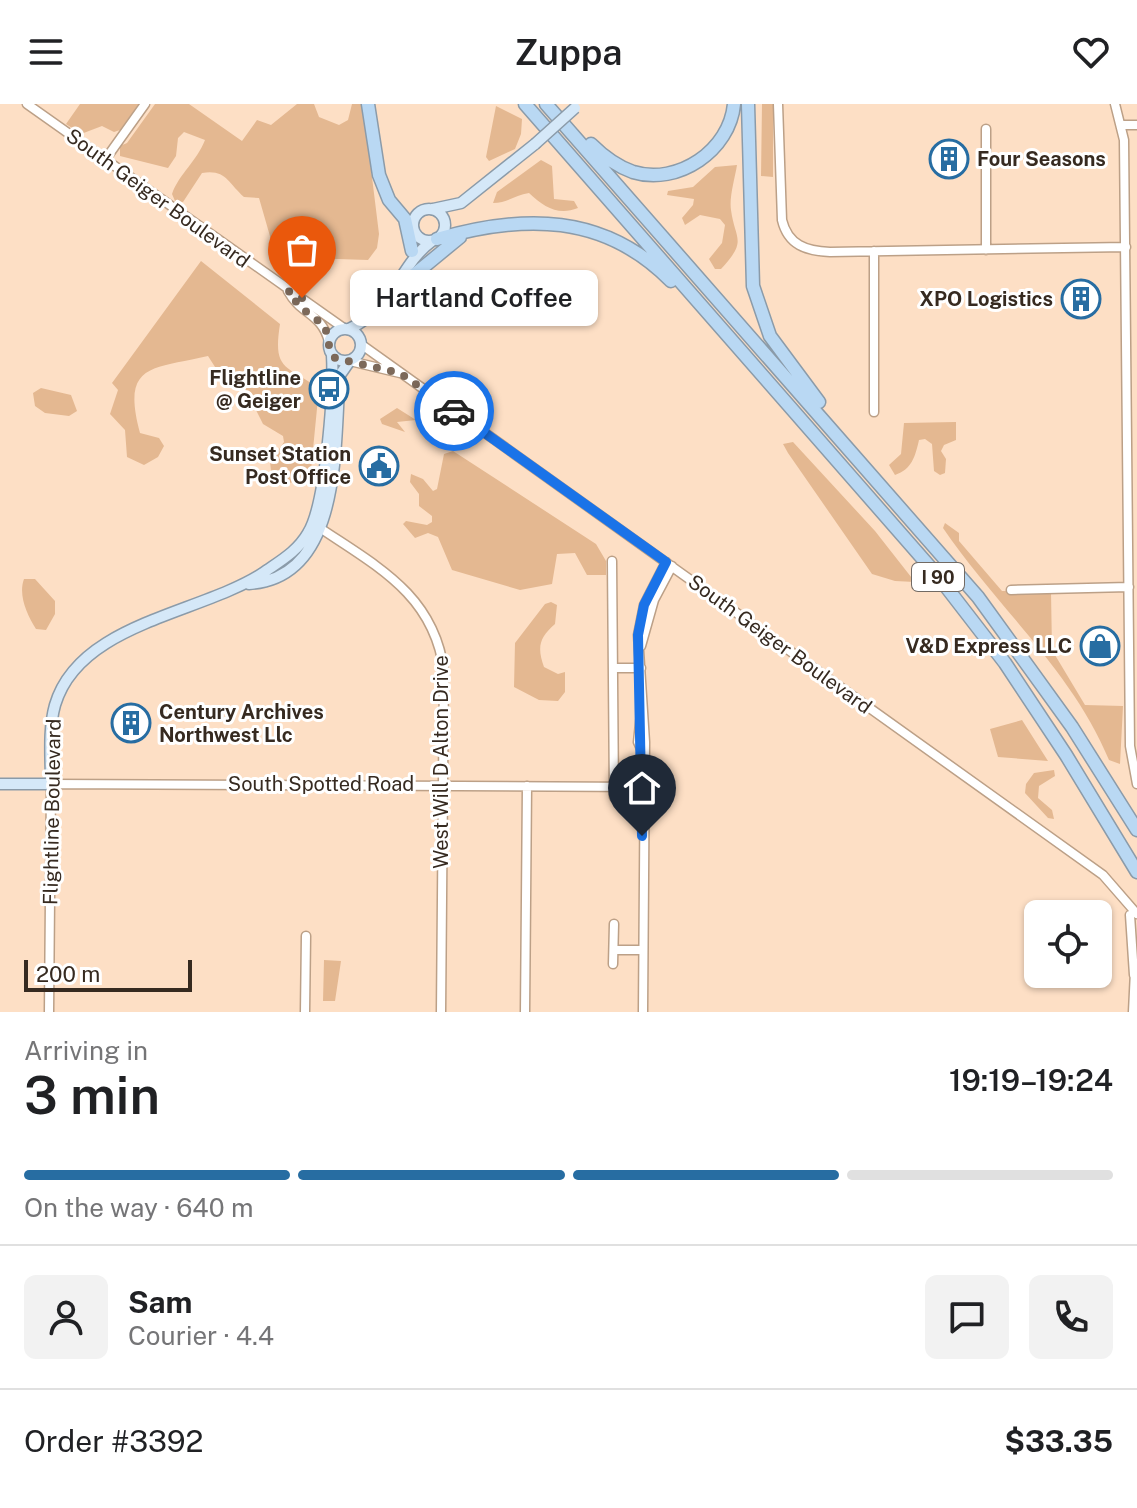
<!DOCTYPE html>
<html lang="en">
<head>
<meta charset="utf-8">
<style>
  :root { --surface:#fff; --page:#f2f2f2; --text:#202124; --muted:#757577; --line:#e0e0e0; --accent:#276da2 }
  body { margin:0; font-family:"Public Sans",sans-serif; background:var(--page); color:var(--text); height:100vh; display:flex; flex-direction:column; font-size:30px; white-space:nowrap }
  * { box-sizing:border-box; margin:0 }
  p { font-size:26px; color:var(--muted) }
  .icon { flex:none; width:44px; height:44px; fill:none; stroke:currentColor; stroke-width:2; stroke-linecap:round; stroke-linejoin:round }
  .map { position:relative; height:908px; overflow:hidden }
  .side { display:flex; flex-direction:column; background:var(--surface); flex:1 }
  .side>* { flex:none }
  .tools { position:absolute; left:1024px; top:796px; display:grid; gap:16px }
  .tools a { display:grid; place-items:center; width:88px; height:88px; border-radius:12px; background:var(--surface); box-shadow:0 2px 6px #0004; font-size:40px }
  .scale { position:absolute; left:24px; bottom:20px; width:168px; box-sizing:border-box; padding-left:8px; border:4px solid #362a20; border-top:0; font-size:22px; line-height:28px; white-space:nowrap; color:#362a20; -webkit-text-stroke:6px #fff; paint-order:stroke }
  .pin { position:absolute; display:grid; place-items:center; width:68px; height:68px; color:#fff; margin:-82px -34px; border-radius:50% 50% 50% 0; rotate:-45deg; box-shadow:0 0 8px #0007 }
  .pin .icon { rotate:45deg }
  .courier { position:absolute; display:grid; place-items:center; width:80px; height:80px; margin:-40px; border:6px solid #1a73e8; border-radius:50%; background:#fff; color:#222; box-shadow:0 2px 10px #0007 }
  .bubble { position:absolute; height:56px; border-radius:12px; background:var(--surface); box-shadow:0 2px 6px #0004; font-size:26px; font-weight:600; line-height:56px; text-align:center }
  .head em { font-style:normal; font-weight:600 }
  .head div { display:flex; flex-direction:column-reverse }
  .head { display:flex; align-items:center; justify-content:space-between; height:136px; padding:0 24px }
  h1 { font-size:52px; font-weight:600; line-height:60px }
  .bar { display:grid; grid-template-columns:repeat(4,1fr); gap:12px 8px; align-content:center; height:96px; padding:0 24px }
  .bar i { height:10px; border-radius:6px; background:var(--line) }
  .bar .current { background:var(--accent) }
  .bar p { grid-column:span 4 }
  .line { display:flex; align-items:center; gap:20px; padding:0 24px; border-top:2px solid var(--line) }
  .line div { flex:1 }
  .round { display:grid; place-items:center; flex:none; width:84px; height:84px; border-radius:12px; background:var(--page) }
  header { display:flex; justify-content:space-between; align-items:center; height:104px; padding:0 24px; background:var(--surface); font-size:36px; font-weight:600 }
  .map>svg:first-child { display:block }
  .green { fill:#e4b891 }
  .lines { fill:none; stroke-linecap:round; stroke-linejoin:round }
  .minor-casing { stroke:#bca087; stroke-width:11 }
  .major-casing { stroke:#8b9ba9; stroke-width:13 }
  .highway-casing { stroke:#8b9ba9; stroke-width:15 }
  .minor { stroke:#fff; stroke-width:8 }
  .major { stroke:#d5e8f8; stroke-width:10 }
  .highway { stroke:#b9d8f3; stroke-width:12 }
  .major-bridge-casing { stroke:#8b9ba9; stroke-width:13; stroke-linecap:butt }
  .major-bridge { stroke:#d5e8f8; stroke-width:10 }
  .done { stroke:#7c695a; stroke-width:8; stroke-dasharray:0 14.4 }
  .route { stroke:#1a73e8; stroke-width:10 }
  .labels { text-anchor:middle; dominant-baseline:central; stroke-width:6; stroke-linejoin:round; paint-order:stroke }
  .shield { fill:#fff; stroke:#726a63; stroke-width:2 }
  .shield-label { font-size:18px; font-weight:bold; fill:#362a20 }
  .poi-label { font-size:20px; font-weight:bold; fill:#362a20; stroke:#fff; text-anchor:end }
  .street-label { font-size:20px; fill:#362a20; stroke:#fff }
</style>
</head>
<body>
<header><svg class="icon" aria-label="menu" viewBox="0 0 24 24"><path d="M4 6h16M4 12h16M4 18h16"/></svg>Zuppa<svg class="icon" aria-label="heart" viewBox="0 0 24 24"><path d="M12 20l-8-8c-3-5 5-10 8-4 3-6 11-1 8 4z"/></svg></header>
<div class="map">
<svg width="1137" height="908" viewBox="0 0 1137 908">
  <rect width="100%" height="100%" fill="#fddfc5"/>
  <path class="green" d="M 80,0 L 139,0 L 120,26 L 114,28 L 102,22 L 81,30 L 66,20 Z
    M 155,0 L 189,0 L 242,37 L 257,16 L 271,21 L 297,0 L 314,0 L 319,13 L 339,21 L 348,16 L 352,0 L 363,0 L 379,130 L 377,144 L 368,156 L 276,153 L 259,94 L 244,93 C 228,79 226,65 202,69 L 183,98 L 175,97 L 172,90 C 179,70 197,57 205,36 L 184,28 L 178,34 L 176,52 L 168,64 L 120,52 L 120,42 L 127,39 Z
    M 762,0 L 773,0 L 773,73 L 761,72 Z
    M 496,2 L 522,15 L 521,30 L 515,45 L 489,57 L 486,53 Z
    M 541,56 L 552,62 L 554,95 L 574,97 L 578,104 C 558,112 544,103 529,89 C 515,91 507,99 493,99 L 497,88 Z
    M 737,61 C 735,74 729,93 731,106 C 735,136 748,136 721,165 L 715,165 L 709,155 L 722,139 L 725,121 L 720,115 L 700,111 L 685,121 L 682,114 L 693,101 L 694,95 L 667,91 L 668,87 L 693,83 L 715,63 Z
    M 201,157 L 280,220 C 273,265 284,261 319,284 L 310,376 L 305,380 L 297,377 L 273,383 L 270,358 L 284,338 L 283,332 L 263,320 L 243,280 L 224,277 L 208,252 C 152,265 121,259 140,329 L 159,334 L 164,342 L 158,353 L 144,361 L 127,353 L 125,326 L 110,310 L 118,286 L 112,279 Z
    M 41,284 L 71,291 L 77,307 L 69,312 L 45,309 L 35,302 L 33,289 Z
    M 397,304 L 416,316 L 397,318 L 405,328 L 382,320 L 380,315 Z
    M 956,318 L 956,336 L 944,341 L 941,347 L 946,355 L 945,369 L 940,371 L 934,367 L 932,340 L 925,335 L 919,336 C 915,353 912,365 895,371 L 889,361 L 901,350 L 904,319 Z
    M 793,338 L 875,427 L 915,478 L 895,477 L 872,470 L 788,349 L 783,340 Z
    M 453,347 L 596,440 L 606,457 L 606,471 L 587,471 L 575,449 L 557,450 L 552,480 L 520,486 L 452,466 L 438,433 L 428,429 L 415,434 L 403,420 L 406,417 L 427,421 L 432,418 L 432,412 L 419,402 L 419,390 L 410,378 L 411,370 L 423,375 L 433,387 L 437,385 L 444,350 Z
    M 945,419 L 959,429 L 959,437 L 1002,487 L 1051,488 L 1052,546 L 1085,601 L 1123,602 L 1120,660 L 1109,656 C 1073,568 996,502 943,424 Z
    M 24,475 L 35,475 L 55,497 L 55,510 L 46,526 L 36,525 C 27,511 18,491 24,475 Z
    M 551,498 L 557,501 L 555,520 C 539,534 537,543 544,563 L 558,570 L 565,568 L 565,588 L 558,597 L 539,596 L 514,583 L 515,539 L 545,500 Z
    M 1022,616 L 1048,657 L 998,653 L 990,625 Z
    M 1054,666 L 1055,672 L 1039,682 L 1038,694 L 1052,706 L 1054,715 L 1048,714 L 1025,689 L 1026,680 L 1034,669 Z
    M 324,856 L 341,857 L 335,897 L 323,897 Z"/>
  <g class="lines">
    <g class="minor-casing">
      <path id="minor" d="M 27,0 L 345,225
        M 778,0 L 782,116 C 788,141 806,147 830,148 L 1126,143
        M 1115,0 L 1124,36 L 1130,642 L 1137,680
        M 1122,21 L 1137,21
        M 986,25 L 986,146
        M 105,56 L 145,0
        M 874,147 L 874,308
        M 288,187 C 301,211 322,209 329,238
        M 362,241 L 1103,771 L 1137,810
        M 350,257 L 400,269
        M 317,422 C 376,462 434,490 444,567 L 441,908
        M 612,457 L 614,693
        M 1011,486 L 1129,483
        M 641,542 L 654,496 L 672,462
        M 613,564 L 641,564
        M 641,610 L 638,638 L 642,647
        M 1130,811 L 1134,871
        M 614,846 L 643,846
        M 613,860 L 614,820
        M 49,908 L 51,680 L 642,683
        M 305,908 L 306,832
        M 525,908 L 527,682
        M 643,908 L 645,638 L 638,531 L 644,501 L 666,458
        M 1133,908 L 1135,867"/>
    </g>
    <g class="major-casing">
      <path id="major" d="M 433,105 L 461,99 L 535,40
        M413 121a16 16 0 1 1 32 0a16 16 0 1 1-32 0Z
        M329 241a16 16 0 1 1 32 0a16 16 0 1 1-32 0Z
        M 349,225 C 396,203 398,162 432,137
        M 249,480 C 344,474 334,337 340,271 L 349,258
        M 0,680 L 51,680 C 51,654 48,626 55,601 C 79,519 200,510 263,469 C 280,457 297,448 308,429 C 326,400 334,287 332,251"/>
    </g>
    <g class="highway-casing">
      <path id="highway" d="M 368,0 L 379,71 L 389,96 L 405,115 L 412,147
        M 525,0 L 937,471 L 1005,559 L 1066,651 L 1137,768
        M 546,0 L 978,493 L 1072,623 L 1137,726
        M 748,0 L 753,182 L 770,232 L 819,298
        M 591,40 C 603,52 616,62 633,68 C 678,82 730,46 734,0
        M 437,135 C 523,110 604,109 671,177
        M 402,177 L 415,170 L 460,133"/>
    </g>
    <use href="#minor" class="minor"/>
    <use href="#major" class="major"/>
    <use href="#highway" class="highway"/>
    <g class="major-bridge-casing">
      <path id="major-bridge" d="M 535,40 L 575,4"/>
    </g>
    <use href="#major-bridge" class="major-bridge"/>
  </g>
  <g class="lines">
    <path class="done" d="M 302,194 L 288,187 L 300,203 L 325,222 L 330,246 L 335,254 L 400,269 L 454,307"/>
    <path class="route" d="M 454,307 L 666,458 L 644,501 L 638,531 L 642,732"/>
  </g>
  <defs>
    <g id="building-ring" transform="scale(2)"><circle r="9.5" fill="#fff" stroke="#276da2" stroke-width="1.5"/><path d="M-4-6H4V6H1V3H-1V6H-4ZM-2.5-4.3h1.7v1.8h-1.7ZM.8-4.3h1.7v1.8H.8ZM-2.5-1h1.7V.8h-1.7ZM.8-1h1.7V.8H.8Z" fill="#276da2"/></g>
    <g id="bus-ring" transform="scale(2)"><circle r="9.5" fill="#fff" stroke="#276da2" stroke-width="1.5"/><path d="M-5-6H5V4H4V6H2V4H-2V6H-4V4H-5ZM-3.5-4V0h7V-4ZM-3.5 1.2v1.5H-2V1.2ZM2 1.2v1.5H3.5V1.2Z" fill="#276da2"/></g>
    <g id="civic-ring" transform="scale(2)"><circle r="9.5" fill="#fff" stroke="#276da2" stroke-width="1.5"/><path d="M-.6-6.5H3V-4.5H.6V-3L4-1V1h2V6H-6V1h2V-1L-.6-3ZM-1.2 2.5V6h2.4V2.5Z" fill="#276da2"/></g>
    <g id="shop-ring" transform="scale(2)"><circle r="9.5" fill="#fff" stroke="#276da2" stroke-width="1.5"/><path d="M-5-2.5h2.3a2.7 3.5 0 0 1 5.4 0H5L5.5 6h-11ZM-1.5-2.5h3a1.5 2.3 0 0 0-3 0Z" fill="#276da2"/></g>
  </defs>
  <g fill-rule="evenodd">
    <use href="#building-ring" x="949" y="55"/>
    <use href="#building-ring" x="1081" y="195"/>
    <use href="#bus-ring" x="329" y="285"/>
    <use href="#civic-ring" x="379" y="362"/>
    <use href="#shop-ring" x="1100" y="542"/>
    <use href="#building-ring" x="131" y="619"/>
  </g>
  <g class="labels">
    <rect class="shield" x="912" y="459" width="52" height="28" rx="6"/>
    <g class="shield-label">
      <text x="938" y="473">I 90</text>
    </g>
    <g class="poi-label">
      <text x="977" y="55" text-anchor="start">Four Seasons</text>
      <text x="1053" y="195">XPO Logistics</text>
      <text x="301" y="274">Flightline<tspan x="301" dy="23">@ Geiger</tspan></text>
      <text x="351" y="350">Sunset Station<tspan x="351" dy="23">Post Office</tspan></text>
      <text x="1072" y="542">V&amp;D Express LLC</text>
      <text x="159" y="608" text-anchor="start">Century Archives<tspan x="159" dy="23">Northwest Llc</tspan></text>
    </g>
    <g class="street-label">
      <text transform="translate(158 94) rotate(36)">South Geiger Boulevard</text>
      <text transform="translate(780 540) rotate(36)">South Geiger Boulevard</text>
      <text transform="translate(441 658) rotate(-90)">West Will D Alton Drive</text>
      <text x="321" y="680">South Spotted Road</text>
      <text transform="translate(52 708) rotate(-89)">Flightline Boulevard</text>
    </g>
  </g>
</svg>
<div class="tools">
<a><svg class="icon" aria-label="locate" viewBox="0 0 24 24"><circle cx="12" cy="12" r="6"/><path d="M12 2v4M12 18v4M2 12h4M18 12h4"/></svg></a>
</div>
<div class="scale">200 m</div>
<div class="pin" style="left:302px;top:194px;background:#ea580c"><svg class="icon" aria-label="bag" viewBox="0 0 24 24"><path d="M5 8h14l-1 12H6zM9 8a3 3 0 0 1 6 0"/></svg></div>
<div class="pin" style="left:642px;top:732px;background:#1f2937"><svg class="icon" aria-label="home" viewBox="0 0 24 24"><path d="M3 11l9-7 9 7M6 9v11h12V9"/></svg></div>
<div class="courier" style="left:454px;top:307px"><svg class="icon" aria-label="car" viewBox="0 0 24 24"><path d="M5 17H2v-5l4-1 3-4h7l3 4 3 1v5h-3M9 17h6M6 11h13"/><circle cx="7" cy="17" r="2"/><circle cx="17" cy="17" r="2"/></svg></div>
<div class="bubble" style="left:350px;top:166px;width:248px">Hartland Coffee</div>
</div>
<section class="side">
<div class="head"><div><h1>3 min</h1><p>Arriving in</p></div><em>19:19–19:24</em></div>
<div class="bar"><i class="current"></i><i class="current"></i><i class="current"></i><i></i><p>On the way · 640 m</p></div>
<div class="line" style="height:144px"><a class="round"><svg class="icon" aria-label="person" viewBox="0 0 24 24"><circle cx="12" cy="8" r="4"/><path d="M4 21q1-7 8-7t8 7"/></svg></a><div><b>Sam</b><p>Courier · 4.4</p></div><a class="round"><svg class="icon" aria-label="chat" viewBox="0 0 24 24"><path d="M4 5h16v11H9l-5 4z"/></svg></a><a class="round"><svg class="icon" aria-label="phone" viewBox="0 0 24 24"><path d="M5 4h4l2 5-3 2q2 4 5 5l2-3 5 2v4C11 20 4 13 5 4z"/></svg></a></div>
<div class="line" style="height:104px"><div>Order #3392</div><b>$33.35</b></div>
</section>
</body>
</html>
